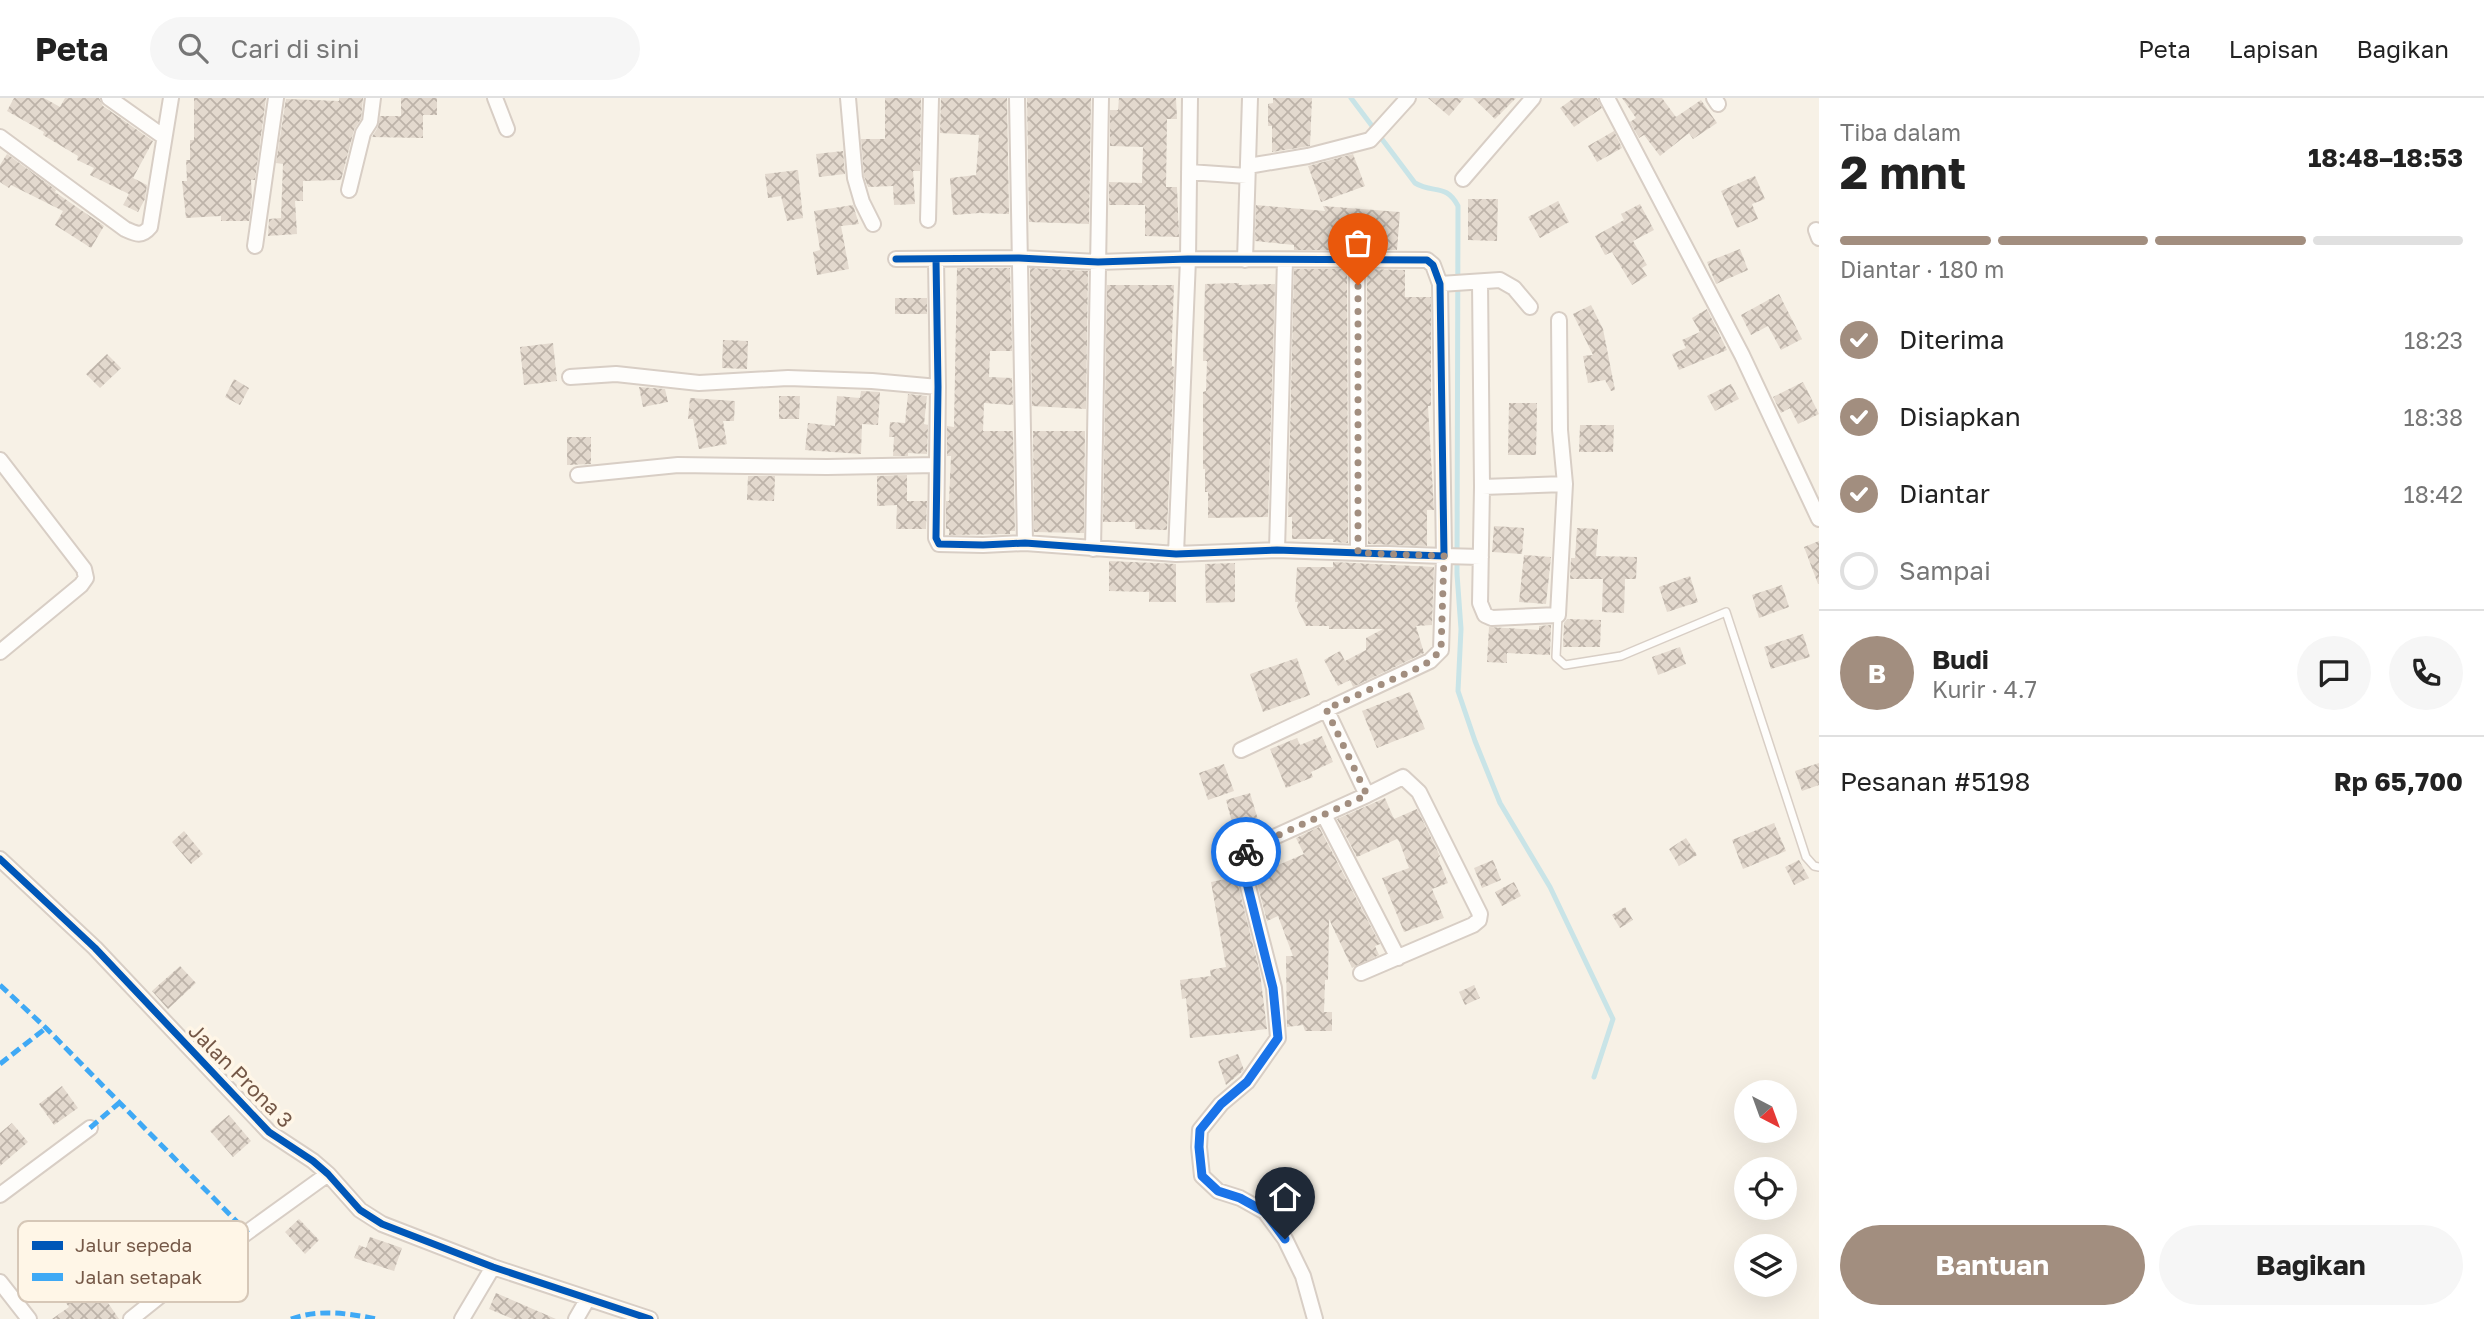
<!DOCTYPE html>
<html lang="id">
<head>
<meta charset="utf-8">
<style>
  :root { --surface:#fff; --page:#f6f6f6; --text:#222; --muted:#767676; --line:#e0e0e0; --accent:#a28e7f }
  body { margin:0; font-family:"Golos Text",sans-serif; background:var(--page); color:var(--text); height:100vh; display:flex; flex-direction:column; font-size:26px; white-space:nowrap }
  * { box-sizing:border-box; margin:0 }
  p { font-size:23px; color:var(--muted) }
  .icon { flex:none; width:38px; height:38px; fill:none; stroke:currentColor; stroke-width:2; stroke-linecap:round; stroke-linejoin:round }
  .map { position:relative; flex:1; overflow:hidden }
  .panel { display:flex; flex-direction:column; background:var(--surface); width:665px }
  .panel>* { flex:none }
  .needle { width:46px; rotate:139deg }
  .tools { position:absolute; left:1734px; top:982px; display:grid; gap:14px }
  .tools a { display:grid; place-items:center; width:63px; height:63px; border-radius:50%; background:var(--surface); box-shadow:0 7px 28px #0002; font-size:35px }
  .pin { position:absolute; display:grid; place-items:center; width:60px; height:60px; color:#fff; margin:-72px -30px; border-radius:50% 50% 50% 0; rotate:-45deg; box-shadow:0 0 7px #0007 }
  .pin .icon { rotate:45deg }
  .courier { position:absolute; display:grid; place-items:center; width:70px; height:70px; margin:-35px; border:5px solid #1a73e8; border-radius:50%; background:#fff; color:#222; box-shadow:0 2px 9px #0007 }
  .overview em { font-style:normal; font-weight:700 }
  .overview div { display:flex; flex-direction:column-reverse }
  .overview { display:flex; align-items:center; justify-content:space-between; height:119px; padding:0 21px }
  h1 { font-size:46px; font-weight:700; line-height:52px }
  .bar { display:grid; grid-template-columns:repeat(4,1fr); gap:10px 7px; align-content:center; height:84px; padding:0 21px }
  .bar i { height:9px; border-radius:5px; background:var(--line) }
  .bar .on { background:var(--accent) }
  .bar p { grid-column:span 4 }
  .line { display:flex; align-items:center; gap:18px; padding:0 21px; border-top:2px solid var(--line) }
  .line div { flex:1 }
  .round { display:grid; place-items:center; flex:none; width:74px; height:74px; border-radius:37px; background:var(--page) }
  ol { padding:0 21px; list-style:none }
  li { display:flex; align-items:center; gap:21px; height:77px }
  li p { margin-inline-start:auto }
  li .icon { padding:7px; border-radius:50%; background:var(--accent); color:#fff; stroke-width:4 }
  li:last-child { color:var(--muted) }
  li i { width:38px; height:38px; border:4px solid var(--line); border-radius:50% }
  .button { display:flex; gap:14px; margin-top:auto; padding:14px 21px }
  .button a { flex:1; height:80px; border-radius:42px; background:var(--accent); color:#fff; font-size:28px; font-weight:700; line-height:80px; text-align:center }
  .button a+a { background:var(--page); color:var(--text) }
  header { display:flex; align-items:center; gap:42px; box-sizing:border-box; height:98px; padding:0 35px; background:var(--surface); border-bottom:2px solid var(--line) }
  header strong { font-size:33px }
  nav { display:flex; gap:38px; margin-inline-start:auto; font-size:24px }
  .search { width:490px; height:63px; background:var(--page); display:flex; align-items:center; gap:18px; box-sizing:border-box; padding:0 24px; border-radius:38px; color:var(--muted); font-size:26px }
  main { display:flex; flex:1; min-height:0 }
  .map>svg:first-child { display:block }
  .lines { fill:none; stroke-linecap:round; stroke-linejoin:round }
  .stream { stroke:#c9e4e7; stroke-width:5 }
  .building { fill:url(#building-cross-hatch) }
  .service-casing { stroke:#d8cec5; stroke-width:10 }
  .minor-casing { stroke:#d8cec5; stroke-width:18 }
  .service { stroke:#fefdfb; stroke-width:7 }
  .minor { stroke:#fefdfb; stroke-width:14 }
  .quiet { stroke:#3fa9f5; stroke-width:5; stroke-dasharray:10 5; stroke-linecap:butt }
  .cycleway-casing { stroke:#fff6e7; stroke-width:11 }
  .cycleway { stroke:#0057b8; stroke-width:7 }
  .done { stroke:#a28e7f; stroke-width:7; stroke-dasharray:0 12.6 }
  .route { stroke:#1a73e8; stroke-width:9 }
  .labels { text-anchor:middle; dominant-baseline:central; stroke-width:7; stroke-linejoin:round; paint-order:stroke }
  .street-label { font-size:21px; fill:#755847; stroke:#fff6e7 }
  .key { fill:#fff6e7; stroke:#d6c7b7; stroke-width:2 }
  .key-label { font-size:19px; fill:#755847 }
</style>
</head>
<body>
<header>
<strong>Peta</strong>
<div class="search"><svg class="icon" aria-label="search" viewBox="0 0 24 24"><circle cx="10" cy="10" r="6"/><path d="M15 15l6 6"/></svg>Cari di sini</div>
<nav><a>Peta</a><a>Lapisan</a><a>Bagikan</a></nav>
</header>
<main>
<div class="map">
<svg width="1819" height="1221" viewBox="0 0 1819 1221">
  <defs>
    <pattern id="building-cross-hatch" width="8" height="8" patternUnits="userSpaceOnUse" patternTransform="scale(1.75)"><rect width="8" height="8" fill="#e3d9ce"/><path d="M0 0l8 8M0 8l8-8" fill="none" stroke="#bdb3a9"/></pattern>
  </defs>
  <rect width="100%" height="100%" fill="#f7f1e6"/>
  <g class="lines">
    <path class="stream" d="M 1351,0 L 1415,85 C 1433,96 1446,85 1458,108 L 1457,476 L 1461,531 L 1458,593 L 1475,643 L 1500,705 L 1550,789 L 1613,921 L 1594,979"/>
  </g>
  <path class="building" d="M 14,0 L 44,0 L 60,9 L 65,0 L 99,0 L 103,8 L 153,43 L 133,80 L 147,87 L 145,101 L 138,114 L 123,107 L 129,96 L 90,77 L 94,70 L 77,62 L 78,58 L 43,37 L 44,34 L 7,13 Z
    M 194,0 L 266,0 L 255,82 L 251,82 L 252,100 L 249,123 L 221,123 L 221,118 L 186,120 L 182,83 L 187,83 L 186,62 L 190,62 L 190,42 L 194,42 Z
    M 339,0 L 363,0 L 361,21 L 354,32 L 341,82 L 303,83 L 303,103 L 295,103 L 297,136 L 268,138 L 269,121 L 281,120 L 283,66 L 276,65 L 286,1 L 339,3 Z
    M 401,0 L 437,0 L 437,17 L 423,17 L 423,40 L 372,39 L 378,29 L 380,18 L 401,18 Z
    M 885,0 L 921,0 L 920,73 L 913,73 L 915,106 L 894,107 L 893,88 L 868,89 L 864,78 L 861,41 L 885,41 Z
    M 941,0 L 1007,0 L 1009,116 L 979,115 L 953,117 L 950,80 L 976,77 L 979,37 L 940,35 Z
    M 1027,0 L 1091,0 L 1089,126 L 1029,124 Z
    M 1119,0 L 1176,0 L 1177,21 L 1167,21 L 1166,89 L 1177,89 L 1179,139 L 1145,138 L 1145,107 L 1109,107 L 1109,84 L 1142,85 L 1143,49 L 1110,48 L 1110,12 L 1118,12 Z
    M 1273,0 L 1312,0 L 1310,48 L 1272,54 L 1272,28 L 1268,28 L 1268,6 L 1273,5 Z
    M 1428,0 L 1464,0 L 1449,18 Z
    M 1473,0 L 1516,0 L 1495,21 Z
    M 1574,0 L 1597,0 L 1602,10 L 1574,29 L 1560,10 Z
    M 1622,0 L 1662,0 L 1676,19 L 1701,2 L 1717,25 L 1693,41 L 1689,35 L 1660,58 L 1644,37 L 1639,40 L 1630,24 L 1636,20 Z
    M 1614,33 L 1622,50 L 1597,64 L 1588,48 Z
    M 843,53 L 845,76 L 819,79 L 816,56 Z
    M 7,56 L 56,92 L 55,94 L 104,128 L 91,150 L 55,127 L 63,113 L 11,87 L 9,90 L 0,84 L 0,67 Z
    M 1353,56 L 1365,88 L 1321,104 L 1308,68 Z
    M 798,72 L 803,120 L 787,123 L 781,98 L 768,100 L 765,76 Z
    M 1755,78 L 1765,101 L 1752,106 L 1758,121 L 1737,130 L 1721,93 Z
    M 1468,101 L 1498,101 L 1497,143 L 1468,142 Z
    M 1558,103 L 1569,124 L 1540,140 L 1528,119 Z
    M 1640,106 L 1654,132 L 1633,143 L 1647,167 L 1642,170 L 1647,178 L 1632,187 L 1612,154 L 1605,157 L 1595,138 L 1624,122 L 1621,116 Z
    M 853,107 L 859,126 L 841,128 L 849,171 L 817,177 L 813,154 L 820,152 L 814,113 Z
    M 1256,107 L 1325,113 L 1323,108 L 1400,114 L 1397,152 L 1294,152 L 1294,147 L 1255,143 Z
    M 1740,151 L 1748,172 L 1716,186 L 1707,164 Z
    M 957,170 L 1010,170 L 1012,253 L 990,253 L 989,279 L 1012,280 L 1013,307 L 984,305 L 983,333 L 1013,333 L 1015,433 L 1010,433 L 1010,436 L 949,437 L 949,431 L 946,431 L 946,403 L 949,403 L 951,358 L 947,358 L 947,328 L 954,329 Z
    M 1030,170 L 1088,173 L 1086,311 L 1032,308 Z
    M 1294,171 L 1347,171 L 1348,445 L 1333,444 L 1333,441 L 1292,441 L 1292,419 L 1288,419 Z
    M 1367,171 L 1405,172 L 1405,199 L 1431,199 L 1431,308 L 1428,308 L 1434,412 L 1427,412 L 1427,448 L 1368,446 Z
    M 1239,185 L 1239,187 L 1275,186 L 1268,419 L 1208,420 L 1208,394 L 1205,394 L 1205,371 L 1203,371 L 1203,294 L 1206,293 L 1207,263 L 1203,263 L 1205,186 Z
    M 1107,187 L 1174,187 L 1172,240 L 1172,268 L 1174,269 L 1167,432 L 1135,431 L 1135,424 L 1103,424 Z
    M 1779,196 L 1802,241 L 1781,252 L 1768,228 L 1751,237 L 1741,217 Z
    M 895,200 L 927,200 L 927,216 L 895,216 Z
    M 1591,207 L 1603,231 L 1615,292 L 1611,293 L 1605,282 L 1588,285 L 1583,258 L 1593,257 L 1573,216 Z
    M 1707,211 L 1727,252 L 1679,272 L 1672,256 L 1686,250 L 1682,242 L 1700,234 L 1692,220 Z
    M 723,242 L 748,243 L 747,271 L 722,270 Z
    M 553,245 L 557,283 L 524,287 L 520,249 Z
    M 107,256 L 121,270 L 100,290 L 86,276 Z
    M 234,281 L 249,290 L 240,307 L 225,299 Z
    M 1803,284 L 1819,316 L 1798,326 L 1790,310 L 1781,315 L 1773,299 Z
    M 1731,286 L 1739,301 L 1715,313 L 1707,298 Z
    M 639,289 L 665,291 L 668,304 L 643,309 Z
    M 861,293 L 880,294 L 878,327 L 862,326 L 861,356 L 805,352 L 808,325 L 835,328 L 837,298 L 860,300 Z
    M 908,296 L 927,298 L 924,326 L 928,327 L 927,356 L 908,355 L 908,358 L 893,358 L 894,339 L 889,339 L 890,324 L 905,325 Z
    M 779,298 L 800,298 L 799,321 L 779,321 Z
    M 690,300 L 735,303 L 734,323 L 723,323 L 727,346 L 699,351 L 693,321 L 688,321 Z
    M 1509,305 L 1537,305 L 1536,357 L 1508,357 Z
    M 1580,327 L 1614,327 L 1613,354 L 1579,354 Z
    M 1033,333 L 1085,333 L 1084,435 L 1034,434 Z
    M 567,339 L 591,339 L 591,366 L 567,367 Z
    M 907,377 L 907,403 L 927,403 L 926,431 L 896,431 L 897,407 L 877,408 L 877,378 Z
    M 748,378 L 775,378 L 774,403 L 747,402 Z
    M 1494,428 L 1524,430 L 1522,456 L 1492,454 Z
    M 1577,430 L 1598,431 L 1596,458 L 1637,459 L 1636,481 L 1625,481 L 1624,515 L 1602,514 L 1603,481 L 1570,481 L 1571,460 L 1575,460 Z
    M 1819,443 L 1819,486 L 1818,486 L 1804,449 Z
    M 1524,457 L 1551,459 L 1546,506 L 1519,504 Z
    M 1109,463 L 1176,466 L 1176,504 L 1149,504 L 1149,494 L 1109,493 Z
    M 1333,464 L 1434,469 L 1432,527 L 1416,528 L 1424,555 L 1353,589 L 1350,582 L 1338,588 L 1324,562 L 1340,553 L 1345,563 L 1366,552 L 1366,540 L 1383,531 L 1329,531 L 1329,528 L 1306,528 L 1297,510 L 1298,504 L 1295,504 L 1297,469 L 1333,469 Z
    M 1235,465 L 1235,504 L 1206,505 L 1205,466 Z
    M 1690,478 L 1698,504 L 1667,514 L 1659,489 Z
    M 1782,487 L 1789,509 L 1759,520 L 1752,497 Z
    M 1567,521 L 1601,522 L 1600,549 L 1563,549 L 1564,525 Z
    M 1551,527 L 1550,557 L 1507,555 L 1507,565 L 1487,564 L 1489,529 L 1539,532 L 1539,528 Z
    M 1803,536 L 1810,559 L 1771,571 L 1764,549 Z
    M 1680,549 L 1686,566 L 1658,577 L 1652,559 Z
    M 1297,560 L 1310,597 L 1263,614 L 1250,576 Z
    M 1410,594 L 1425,631 L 1377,650 L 1362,613 Z
    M 1322,638 L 1333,664 L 1311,674 L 1313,679 L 1286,690 L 1270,651 L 1297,640 L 1300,647 Z
    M 1819,665 L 1819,687 L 1802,693 L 1795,673 Z
    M 1224,666 L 1234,693 L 1208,702 L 1199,675 Z
    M 1250,695 L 1259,725 L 1234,732 L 1226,702 Z
    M 1385,700 L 1394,721 L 1417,711 L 1440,758 L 1438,760 L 1448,785 L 1432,791 L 1444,820 L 1404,834 L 1382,780 L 1409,770 L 1399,743 L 1397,741 L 1357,759 L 1337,721 Z
    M 1774,725 L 1786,753 L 1743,771 L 1732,742 Z
    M 1319,729 L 1380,846 L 1375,848 L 1379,857 L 1352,870 L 1329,821 L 1328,882 L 1325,882 L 1324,914 L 1332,914 L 1332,933 L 1305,933 L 1303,927 L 1287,929 L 1286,858 L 1293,858 L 1278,818 L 1267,823 L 1255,777 L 1304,756 L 1296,740 Z
    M 184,733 L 203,756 L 191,766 L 172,744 Z
    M 1686,740 L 1697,757 L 1679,768 L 1669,751 Z
    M 1493,762 L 1501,782 L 1482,790 L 1474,770 Z
    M 1799,762 L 1809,780 L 1794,787 L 1785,769 Z
    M 1236,779 L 1260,875 L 1267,931 L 1190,940 L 1186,900 L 1182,901 L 1180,882 L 1211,878 L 1210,872 L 1226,869 L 1211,784 Z
    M 1514,784 L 1521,798 L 1502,808 L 1495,794 Z
    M 1625,809 L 1633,822 L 1620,830 L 1612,817 Z
    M 180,868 L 196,885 L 168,911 L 152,893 Z
    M 1474,887 L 1480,900 L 1465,907 L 1459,894 Z
    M 1238,956 L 1244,972 L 1226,987 L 1218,963 Z
    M 62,988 L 78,1010 L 54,1027 L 39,1006 Z
    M 229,1017 L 251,1043 L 233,1059 L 210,1033 Z
    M 12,1025 L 28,1044 L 0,1068 L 0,1035 Z
    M 299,1121 L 319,1142 L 305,1156 L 285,1134 Z
    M 370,1139 L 402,1150 L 394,1173 L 354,1160 L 359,1147 L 366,1150 Z
    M 117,1155 L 122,1162 L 128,1158 L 141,1175 L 106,1202 L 119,1221 L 52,1221 L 69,1209 L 59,1196 Z
    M 496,1195 L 556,1221 L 513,1221 L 489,1211 Z"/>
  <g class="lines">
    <g class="service-casing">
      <path id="service" d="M 1558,517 L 1556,559 L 1565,567 L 1621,558 L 1726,514 L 1806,759 L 1814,768 L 1819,769"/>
    </g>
    <g class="minor-casing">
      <path id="minor" d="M 109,0 L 164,39
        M 495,0 L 507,31
        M 848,0 L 855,80 L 862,104 L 873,126
        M 1017,0 L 1025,445
        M 1607,0 L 1742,257 L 1819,421
        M 1714,0 L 1718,6
        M 0,39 L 125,131 C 136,136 142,139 150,129 L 171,0
        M 1248,68 L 1308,58 L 1370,42 L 1408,0
        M 1189,74 L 1247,78
        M 1463,81 L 1533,0
        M 349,92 L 363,35 L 370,24 L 373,0
        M 928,122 L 931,0
        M 1816,132 L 1819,140
        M 255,148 L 276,0
        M 896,161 L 1019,160 L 1098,164 L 1188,161 L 1427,162 L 1433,167 L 1440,186 L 1444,458 L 1277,452 L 1176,456 L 1025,445 L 983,447 L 939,446 L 936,440 L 938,289 L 936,161
        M 1245,162 L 1250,0
        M 1357,162 L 1358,455
        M 1480,184 L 1482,389
        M 1440,186 L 1500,182 L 1514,190 L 1530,209
        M 1559,222 L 1560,332 L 1565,386
        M 570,279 L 616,276 L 699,285 L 788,280 L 872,283 L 938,289
        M 0,362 L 84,471 L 86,480 L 81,487 L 0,554
        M 578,377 L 678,367 L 827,369 L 937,367
        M 1565,386 L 1558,517 L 1492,520 L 1485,517 L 1480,505 L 1482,389 Z
        M 1093,451 L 1101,0
        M 1277,452 L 1285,162
        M 1176,456 L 1188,161 L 1190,0
        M 1326,611 L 1367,697 L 1403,679 L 1419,694 L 1480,816 L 1479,822 L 1473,827 L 1361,875
        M 1241,652 L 1430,563 L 1441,552 L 1444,458 L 1481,459
        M 1324,717 L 1398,860
        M 0,761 L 95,850 L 269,1034 L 313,1063 L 328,1076 L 360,1112 L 382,1126 L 493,1169 L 650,1221
        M 0,1097 L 90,1030
        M 0,1184 L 29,1221
        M 131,1221 L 166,1193 L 328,1076
        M 462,1221 L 493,1169
        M 576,1221 L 587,1202
        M 1315,1221 L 1303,1178 L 1285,1141 L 1265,1114 L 1240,1100 L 1218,1093 L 1202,1078 L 1199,1049 L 1200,1032 L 1221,1006 L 1247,984 L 1278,940 L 1274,890 L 1242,765 L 1244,757 L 1250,750 L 1367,697"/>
    </g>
    <use href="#service" class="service"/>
    <use href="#minor" class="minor"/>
    <path class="quiet" d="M 0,887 L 46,930 L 248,1135
      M 0,966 L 46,930
      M 90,1030 L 119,1005
      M 291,1221 C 318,1211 348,1215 376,1221"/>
    <g class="cycleway-casing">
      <path id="cycleway" d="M 896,161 L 1019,160 L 1098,164 L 1188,161 L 1427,162 L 1433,167 L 1440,186 L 1444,458 L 1277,452 L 1176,456 L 1025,445 L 983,447 L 939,446 L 936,440 L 938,289 L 936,161
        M 0,761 L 95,850 L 269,1034 L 313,1063 L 328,1076 L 360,1112 L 382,1126 L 493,1169 L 650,1221"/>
    </g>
    <use href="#cycleway" class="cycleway"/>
  </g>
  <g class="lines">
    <path class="done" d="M 1246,754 L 1250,750 L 1367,697 L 1326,611 L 1418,570 L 1430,563 L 1441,552 L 1444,458 L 1358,455 L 1358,187"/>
    <path class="route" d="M 1246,754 L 1242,765 L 1273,890 L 1278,940 L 1247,984 L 1221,1006 L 1200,1032 L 1199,1049 L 1202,1078 L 1218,1093 L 1240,1100 L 1265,1114 L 1285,1141"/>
  </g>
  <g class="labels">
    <g class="street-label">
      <text transform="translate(241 977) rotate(45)">Jalan Prona 3</text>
    </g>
  </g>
  <rect x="18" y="1123" width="230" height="81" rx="10" class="key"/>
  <rect x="32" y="1143" width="31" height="9" fill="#0057b8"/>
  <rect x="32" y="1175" width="31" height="8" fill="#3fa9f5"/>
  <g class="key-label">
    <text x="75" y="1154">Jalur sepeda</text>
    <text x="75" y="1186">Jalan setapak</text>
  </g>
</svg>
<div class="tools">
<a><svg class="needle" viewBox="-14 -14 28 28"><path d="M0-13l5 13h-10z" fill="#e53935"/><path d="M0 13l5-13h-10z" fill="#767676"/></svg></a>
<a><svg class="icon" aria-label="locate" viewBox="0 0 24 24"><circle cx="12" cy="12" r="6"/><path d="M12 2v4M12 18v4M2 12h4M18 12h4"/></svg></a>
<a><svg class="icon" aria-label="layers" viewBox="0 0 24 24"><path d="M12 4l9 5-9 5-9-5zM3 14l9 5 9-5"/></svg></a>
</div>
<div class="pin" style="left:1358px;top:187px;background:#ea580c"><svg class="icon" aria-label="bag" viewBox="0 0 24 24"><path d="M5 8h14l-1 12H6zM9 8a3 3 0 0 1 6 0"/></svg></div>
<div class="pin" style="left:1285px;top:1141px;background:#1f2937"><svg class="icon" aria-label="home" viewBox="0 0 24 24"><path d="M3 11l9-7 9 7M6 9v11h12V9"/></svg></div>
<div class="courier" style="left:1246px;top:754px"><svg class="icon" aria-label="bike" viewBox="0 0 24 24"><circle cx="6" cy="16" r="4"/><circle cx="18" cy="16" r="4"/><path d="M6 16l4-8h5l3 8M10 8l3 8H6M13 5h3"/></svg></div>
</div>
<section class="panel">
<div class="overview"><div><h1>2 mnt</h1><p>Tiba dalam</p></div><em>18:48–18:53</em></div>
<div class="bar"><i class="on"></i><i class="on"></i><i class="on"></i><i></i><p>Diantar · 180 m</p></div>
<ol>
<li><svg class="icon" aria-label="check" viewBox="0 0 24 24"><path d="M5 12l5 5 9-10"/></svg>Diterima<p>18:23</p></li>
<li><svg class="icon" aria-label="check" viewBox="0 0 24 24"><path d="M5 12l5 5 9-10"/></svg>Disiapkan<p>18:38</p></li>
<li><svg class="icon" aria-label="check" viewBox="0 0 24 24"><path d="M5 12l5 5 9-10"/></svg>Diantar<p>18:42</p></li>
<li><i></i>Sampai</li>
</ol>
<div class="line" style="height:126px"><b class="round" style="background:var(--accent);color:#fff">B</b><div><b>Budi</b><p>Kurir · 4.7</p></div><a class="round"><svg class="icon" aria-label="chat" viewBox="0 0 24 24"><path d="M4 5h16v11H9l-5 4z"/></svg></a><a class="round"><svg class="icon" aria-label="phone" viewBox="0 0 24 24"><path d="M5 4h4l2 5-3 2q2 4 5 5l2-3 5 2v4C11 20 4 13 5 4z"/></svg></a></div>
<div class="line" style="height:91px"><div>Pesanan #5198</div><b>Rp 65,700</b></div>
<div class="button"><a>Bantuan</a><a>Bagikan</a></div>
</section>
</main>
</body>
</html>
